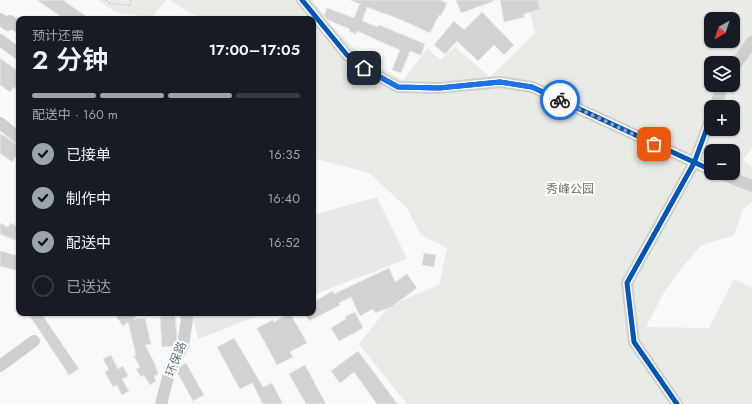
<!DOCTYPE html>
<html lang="zh">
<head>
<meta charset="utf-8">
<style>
  :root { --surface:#171b24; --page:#20242c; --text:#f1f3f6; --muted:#9ea1a6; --line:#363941; --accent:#99a4ac }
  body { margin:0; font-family:Jost,"Noto Sans SC",sans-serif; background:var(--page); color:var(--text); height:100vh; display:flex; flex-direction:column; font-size:15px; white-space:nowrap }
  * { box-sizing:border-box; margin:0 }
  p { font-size:13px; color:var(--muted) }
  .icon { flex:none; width:22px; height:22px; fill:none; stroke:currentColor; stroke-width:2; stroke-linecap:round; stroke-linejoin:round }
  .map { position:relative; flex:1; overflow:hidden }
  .sheet { position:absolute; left:16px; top:16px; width:300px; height:300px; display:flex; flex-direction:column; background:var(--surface); border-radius:8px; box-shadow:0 1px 3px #0004 }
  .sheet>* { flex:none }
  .needle { width:26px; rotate:219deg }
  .tools { position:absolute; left:704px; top:12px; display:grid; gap:8px }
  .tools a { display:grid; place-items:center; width:36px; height:36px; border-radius:8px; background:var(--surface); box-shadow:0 1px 3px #0004; font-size:20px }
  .pin { position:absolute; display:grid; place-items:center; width:34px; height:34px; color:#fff; margin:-17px; border-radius:8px; box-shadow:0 2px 6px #0006 }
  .courier { position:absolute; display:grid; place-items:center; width:40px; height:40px; margin:-20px; border:3px solid #1a73e8; border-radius:50%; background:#fff; color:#222; box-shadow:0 1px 5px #0007 }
  .headline em { font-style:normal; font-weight:600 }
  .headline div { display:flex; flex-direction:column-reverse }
  .headline { display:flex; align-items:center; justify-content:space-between; height:68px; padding:0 16px }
  h1 { font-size:26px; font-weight:600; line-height:30px }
  .bar { display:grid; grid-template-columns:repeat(4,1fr); gap:6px 4px; align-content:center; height:48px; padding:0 16px }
  .bar i { height:5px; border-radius:3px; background:var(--line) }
  .bar .selected { background:var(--accent) }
  .bar p { grid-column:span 4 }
  ol { padding:0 16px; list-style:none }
  li { display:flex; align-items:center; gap:12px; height:44px }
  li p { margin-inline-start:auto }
  li .icon { padding:4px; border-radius:50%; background:var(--accent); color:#111; stroke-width:4 }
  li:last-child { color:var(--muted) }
  li i { width:22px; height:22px; border:2px solid var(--line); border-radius:50% }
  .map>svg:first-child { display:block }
  .built { fill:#e8e9e9 }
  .green { fill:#e8ebe6; fill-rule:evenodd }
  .building { fill:#d0d2d3; stroke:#e8e8e8 }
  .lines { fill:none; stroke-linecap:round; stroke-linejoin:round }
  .path { stroke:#cbcccd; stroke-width:1.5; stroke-dasharray:2 2; stroke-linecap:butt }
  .minor { stroke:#cecfd0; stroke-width:12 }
  .cycleway-casing { stroke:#fff; stroke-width:8 }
  .cycleway { stroke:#0057b8; stroke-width:5 }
  .done { stroke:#99a4ac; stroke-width:4; stroke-dasharray:0 7.2 }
  .route { stroke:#1a73e8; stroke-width:5 }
  .labels { text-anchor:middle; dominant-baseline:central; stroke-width:4; stroke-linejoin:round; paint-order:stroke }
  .park-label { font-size:12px; fill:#687a64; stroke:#fff }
  .street-label { font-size:12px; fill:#657683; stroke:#fff }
</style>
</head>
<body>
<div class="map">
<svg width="752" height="404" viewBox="0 0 752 404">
  <rect width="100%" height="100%" fill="#f9f9f9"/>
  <path class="built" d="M 377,197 L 407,259 L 313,295 L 313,215 Z
    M 192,313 L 266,313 L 198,339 Z"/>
  <path class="green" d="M 98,0 L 166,0 L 151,19 L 140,19 L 136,14 C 122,18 109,8 98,0 Z
    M 169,0 L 313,0 L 331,25 L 367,61 L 403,80 L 428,48 L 440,60 L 455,47 L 490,77 L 535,33 L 527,0 L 752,0 L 752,148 L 743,160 L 752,167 L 752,202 L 743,209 L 734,235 L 702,245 L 683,266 L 663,294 L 646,327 L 709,328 L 734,279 L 752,288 L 752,404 L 407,404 L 359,344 L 389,306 L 439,285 L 447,248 L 421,235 L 407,208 L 369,173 L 313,158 L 313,19 L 199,19 L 199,18 ZM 711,19 L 733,19 L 733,41 L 711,41 ZM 711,63 L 733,63 L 733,85 L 711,85 ZM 711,107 L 733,107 L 733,129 L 711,129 ZM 711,151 L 733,151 L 733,173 L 711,173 Z"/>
  <path class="building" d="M 37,0 L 63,0 L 90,19 L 64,19 Z
    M 350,0 L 440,0 L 447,3 L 441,16 L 439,15 L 430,33 L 402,20 L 367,7 L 362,21 L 378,27 L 379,25 L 425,44 L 421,55 L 410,51 L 401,73 L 392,70 L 400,50 L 357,31 L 356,34 L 349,31 L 350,29 L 328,20 L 324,16 L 327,8 L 354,18 L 360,4 Z
    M 456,0 L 494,0 L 494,1 L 461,13 Z
    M 500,0 L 538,0 L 540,9 L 524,14 L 525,17 L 504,22 Z
    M 482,12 L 514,45 L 504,55 L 494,45 L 478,61 L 457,41 L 445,54 L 434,45 L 454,21 L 464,30 Z
    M 0,58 L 19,72 L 19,91 L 14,87 L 10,92 L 0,85 Z
    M 0,133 L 19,146 L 19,152 L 12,162 L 0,153 Z
    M 0,223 L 8,227 L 10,223 L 19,227 L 19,242 L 0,234 Z
    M 0,251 L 19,256 L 19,271 L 0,266 Z
    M 424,253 L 436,255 L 434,267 L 422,265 Z
    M 389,268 L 395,282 L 407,274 L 417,288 L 391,307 L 375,313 L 373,309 L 360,316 L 351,297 L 339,303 L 340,305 L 309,321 L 305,313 L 313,313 L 313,302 L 333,291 L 334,294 Z
    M 355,312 L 363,328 L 339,341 L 331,328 L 346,319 L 345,317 Z
    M 28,313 L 41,313 L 79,369 L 69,375 Z
    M 114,313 L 141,313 L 133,319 L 145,318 L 151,344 L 145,345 L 155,364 L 158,374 L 154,376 L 156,381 L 150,385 L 144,375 L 141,377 L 136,369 L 140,367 L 134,356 L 136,355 L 128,322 L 123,326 Z
    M 289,313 L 290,313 L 307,343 L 290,352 L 293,357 L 277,365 L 257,328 L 273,320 L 274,322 Z
    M 175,316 L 177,336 L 176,344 L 175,346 L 162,347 L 160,317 Z
    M 234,338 L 263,387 L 272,383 L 283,404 L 263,404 L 252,383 L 240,389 L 217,347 Z
    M 358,351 L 393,398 L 398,404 L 377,404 L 354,372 L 340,383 L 331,371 Z
    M 111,355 L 118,369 L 123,366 L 128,376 L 122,379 L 129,391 L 122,395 L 117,385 L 113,387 L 105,372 L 109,370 L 103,359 Z
    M 186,363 L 204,395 L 193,401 L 177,372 L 181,366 Z
    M 305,365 L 326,404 L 306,404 L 289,374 Z"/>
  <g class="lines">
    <path class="path" d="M 106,0 L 111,4 L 130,5 L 131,0"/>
    <path class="minor" d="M 302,0 L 347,55 L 364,68 L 398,87 L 439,88 L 500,82 L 532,87 L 711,170
      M 0,19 L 8,25 L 10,21 L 19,27
      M 0,40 L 19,54
      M 733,68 L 752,42
      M 715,107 L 723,85
      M 0,123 L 19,138
      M 719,173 L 752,186
      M 0,366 L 34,341
      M 161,404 L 170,370 L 183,346 L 187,319 L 185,313
      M 677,404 L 634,342 L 627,283 L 694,163 L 711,117"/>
    <g class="cycleway-casing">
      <path id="cycleway" d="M 302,0 L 347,55 L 364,68 L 398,87 L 439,88 L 500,82 L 532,87 L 711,170
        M 677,404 L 634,342 L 627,283 L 694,163 L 711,117"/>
    </g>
    <use href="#cycleway" class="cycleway"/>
  </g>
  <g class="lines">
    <path class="done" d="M 560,100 L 654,144"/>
    <path class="route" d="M 364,68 L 398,87 L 439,88 L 500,82 L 532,87 L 560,100"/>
  </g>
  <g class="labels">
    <g class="park-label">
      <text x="570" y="189">秀峰公园</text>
    </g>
    <g class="street-label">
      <text transform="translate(176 359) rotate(-69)">环保路</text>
    </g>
  </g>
</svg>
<div class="tools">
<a><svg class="needle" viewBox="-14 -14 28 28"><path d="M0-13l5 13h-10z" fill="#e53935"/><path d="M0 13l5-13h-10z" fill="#9ea1a6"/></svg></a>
<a><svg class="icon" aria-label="layers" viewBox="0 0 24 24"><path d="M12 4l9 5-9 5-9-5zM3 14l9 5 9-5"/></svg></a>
<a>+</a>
<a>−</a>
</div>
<div class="pin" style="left:654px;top:144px;background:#ea580c"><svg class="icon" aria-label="bag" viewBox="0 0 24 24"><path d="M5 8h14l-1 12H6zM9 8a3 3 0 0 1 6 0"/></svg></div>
<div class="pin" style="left:364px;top:68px;background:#1f2937"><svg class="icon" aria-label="home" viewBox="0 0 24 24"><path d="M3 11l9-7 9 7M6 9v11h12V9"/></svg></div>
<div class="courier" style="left:560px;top:100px"><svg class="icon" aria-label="bike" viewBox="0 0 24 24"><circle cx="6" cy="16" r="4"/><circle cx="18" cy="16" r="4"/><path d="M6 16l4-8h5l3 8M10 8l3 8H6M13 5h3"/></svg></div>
<section class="sheet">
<div class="headline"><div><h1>2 分钟</h1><p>预计还需</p></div><em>17:00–17:05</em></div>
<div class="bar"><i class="selected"></i><i class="selected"></i><i class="selected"></i><i></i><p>配送中 · 160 m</p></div>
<ol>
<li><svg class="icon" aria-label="check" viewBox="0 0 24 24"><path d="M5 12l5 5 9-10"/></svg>已接单<p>16:35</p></li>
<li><svg class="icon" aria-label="check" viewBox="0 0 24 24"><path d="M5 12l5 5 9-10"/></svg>制作中<p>16:40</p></li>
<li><svg class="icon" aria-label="check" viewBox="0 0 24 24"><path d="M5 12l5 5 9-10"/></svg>配送中<p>16:52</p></li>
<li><i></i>已送达</li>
</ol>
</section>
</div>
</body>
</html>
